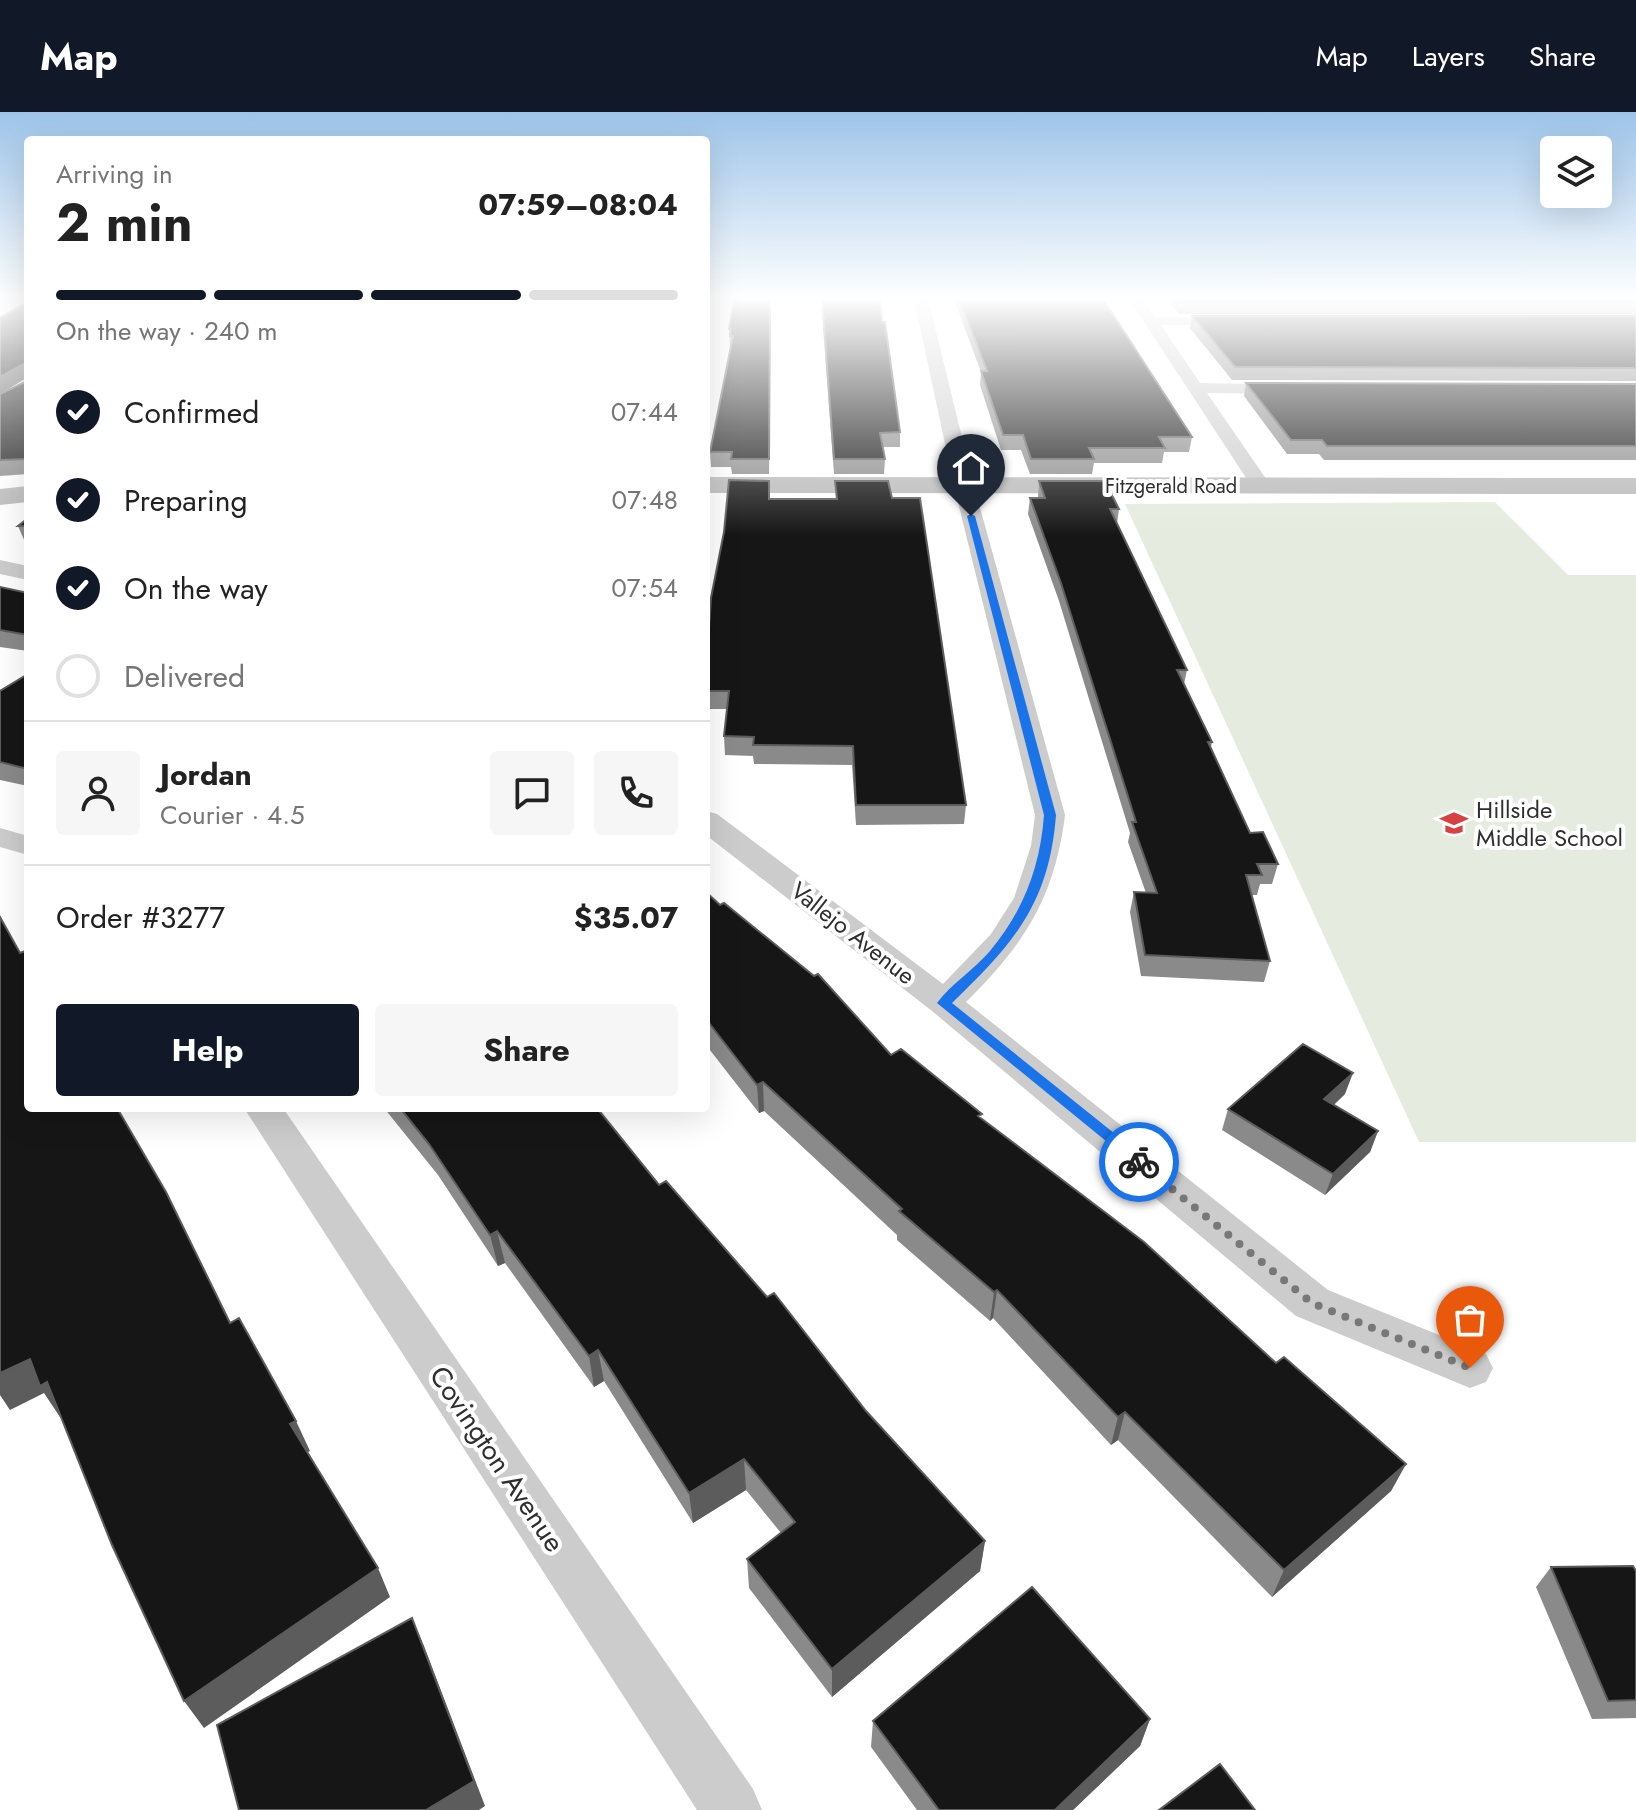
<!DOCTYPE html>
<html lang="en">
<head>
<meta charset="utf-8">
<style>
  :root { --surface:#fff; --page:#f6f6f6; --text:#222; --muted:#767676; --line:#e0e0e0; --accent:#111827 }
  body { margin:0; font-family:Jost,sans-serif; background:var(--page); color:var(--text); height:100vh; display:flex; flex-direction:column; font-size:30px; white-space:nowrap }
  * { box-sizing:border-box; margin:0 }
  p { font-size:26px; color:var(--muted) }
  .icon { flex:none; width:44px; height:44px; fill:none; stroke:currentColor; stroke-width:2; stroke-linecap:round; stroke-linejoin:round }
  .map { position:relative; flex:1; overflow:hidden }
  .drawer { position:absolute; left:24px; top:24px; width:686px; height:976px; display:flex; flex-direction:column; background:var(--surface); border-radius:8px; box-shadow:0 8px 32px #0002 }
  .drawer>* { flex:none }
  .tools { position:absolute; left:1540px; top:24px; display:grid; gap:16px }
  .tools a { display:grid; place-items:center; width:72px; height:72px; border-radius:8px; background:var(--surface); box-shadow:0 8px 32px #0002; font-size:40px }
  .pin { position:absolute; display:grid; place-items:center; width:68px; height:68px; color:#fff; margin:-82px -34px; border-radius:50% 50% 50% 0; rotate:-45deg; box-shadow:0 0 8px #0007 }
  .pin .icon { rotate:45deg }
  .courier { position:absolute; display:grid; place-items:center; width:80px; height:80px; margin:-40px; border:6px solid #1a73e8; border-radius:50%; background:#fff; color:#222; box-shadow:0 2px 10px #0007 }
  .headline em { font-style:normal; font-weight:700 }
  .headline div { display:flex; flex-direction:column-reverse }
  .headline { display:flex; align-items:center; justify-content:space-between; height:136px; padding:0 32px }
  h1 { font-size:52px; font-weight:700; line-height:60px }
  .bar { display:grid; grid-template-columns:repeat(4,1fr); gap:12px 8px; align-content:center; height:96px; padding:0 32px }
  .bar i { height:10px; border-radius:6px; background:var(--line) }
  .bar .on { background:var(--accent) }
  .bar p { grid-column:span 4 }
  .line { display:flex; align-items:center; gap:20px; padding:0 32px; border-top:2px solid var(--line) }
  .line div { flex:1 }
  .round { display:grid; place-items:center; flex:none; width:84px; height:84px; border-radius:8px; background:var(--page) }
  ol { padding:0 32px; list-style:none }
  li { display:flex; align-items:center; gap:24px; height:88px }
  li p { margin-inline-start:auto }
  li .icon { padding:8px; border-radius:50%; background:var(--accent); color:#fff; stroke-width:4 }
  li:last-child { color:var(--muted) }
  li i { width:44px; height:44px; border:4px solid var(--line); border-radius:50% }
  .primary-button { display:flex; gap:16px; margin-top:auto; padding:16px 32px }
  .primary-button a { flex:1; height:92px; border-radius:8px; background:var(--accent); color:#fff; font-size:32px; font-weight:700; line-height:92px; text-align:center }
  .primary-button a+a { background:var(--page); color:var(--text) }
  header { display:flex; align-items:center; gap:48px; box-sizing:border-box; height:112px; padding:0 40px; background:var(--accent); color:#fff }
  header strong { font-size:38px }
  nav { display:flex; gap:44px; margin-inline-start:auto; font-size:28px }
  .map>svg:first-child { display:block }
  .green { fill:#e5ebde }
  .lines { fill:none; stroke-linecap:round; stroke-linejoin:round }
  .minor { fill:#ccc; fill-rule:evenodd }
  .secondary { fill:#b9b9b9; fill-rule:evenodd }
  .wall { fill:#8a8a8a }
  .shaded-wall { fill:#5c5c5c }
  .building { fill:#161616; stroke:#5c5c5c; stroke-width:2 }
  .route { fill:#1a73e8 }
  .done { stroke:#787878; stroke-width:8; stroke-dasharray:0 14.4 }
  .labels { text-anchor:middle; dominant-baseline:central; stroke-width:8; stroke-linejoin:round; paint-order:stroke }
  .far-street-label { font-size:20px; fill:#2f2f2f; stroke:#fff }
  .poi-label { font-size:24px; fill:#2f2f2f; stroke:#fff; text-anchor:start }
  .street-label { font-size:24px; fill:#2f2f2f; stroke:#fff }
  .near-street-label { font-size:28px; fill:#2f2f2f; stroke:#fff }
</style>
</head>
<body>
<header>
<strong>Map</strong>
<nav><a>Map</a><a>Layers</a><a>Share</a></nav>
</header>
<div class="map">
<svg width="1636" height="1698" viewBox="0 0 1636 1698">
  <rect width="100%" height="100%" fill="#fff"/>
  <path class="green" d="M 1495,390 L 1568,463 L 1636,463 L 1636,1030 L 1419,1030 L 1125,392 Z"/>
  <g class="lines">
    <path class="minor" d="M 914,187 L 928,187 L 974,374 L 1065,703 C 1055,785 1024,833 966,890 L 1328,1178 L 1486,1242 L 1493,1256 L 1486,1270 L 1470,1276 L 1296,1204 L 932,899 L 706,723 L 706,699 L 717,702 L 943,872 L 991,822 L 1014,786 L 1031,734 L 1035,703 L 954,374 Z
      M 1129,187 L 1143,187 L 1155,205 L 1243,206 L 1243,212 L 1238,213 L 1161,213 L 1200,271 L 1296,273 L 1298,277 L 1296,281 L 1290,282 L 1207,281 L 1271,374 L 1268,378 L 1254,378 Z
      M 0,448 L 28,454 L 28,468 L 0,462 Z
      M 0,716 L 28,724 L 28,743 L 0,735 Z
      M 244,996 L 283,996 L 753,1677 L 762,1698 L 697,1698 Z"/>
    <path class="secondary" d="M 706,365 L 1636,366 L 1636,382 L 706,381 Z
      M 28,374 L 28,390 L 0,393 L 0,377 Z"/>
  </g>
  <path class="wall" d="M 771,187 L 769,362 L 732,362 L 731,355 L 711,355 L 710,340 L 730,236 L 729,217 Z
    M 821,187 L 880,187 L 882,210 L 900,320 L 900,335 L 882,335 L 885,347 L 884,362 L 834,362 Z
    M 954,187 L 1103,187 L 1192,325 L 1189,340 L 1164,340 L 1162,351 L 1094,351 L 1092,362 L 1030,362 L 1021,338 L 1001,338 L 980,273 L 981,260 Z
    M 1167,187 L 1636,187 L 1636,202 L 1179,202 Z
    M 28,189 L 28,362 L 0,364 L 0,282 L 25,270 L 24,267 L 0,282 Z
    M 1192,204 L 1636,204 L 1636,269 L 1232,268 L 1190,216 Z
    M 1246,271 L 1636,272 L 1636,348 L 1324,348 L 1319,342 L 1287,342 L 1244,284 Z
    M 835,369 L 892,386 L 966,693 L 964,712 L 856,713 L 852,653 L 754,652 L 753,644 L 725,643 L 724,624 L 727,597 L 706,597 L 706,561 L 724,420 L 769,387 L 836,387 Z
    M 1039,369 L 1119,397 L 1117,411 L 1187,558 L 1184,572 L 1212,630 L 1211,635 L 1250,721 L 1278,752 L 1272,772 L 1260,772 L 1257,783 L 1252,783 L 1270,849 L 1264,870 L 1141,864 L 1130,800 L 1134,780 L 1146,781 L 1128,730 L 1130,721 L 1059,489 L 1028,402 L 1030,386 L 1038,386 Z
    M 28,406 L 28,430 L 25,430 L 18,414 Z
    M 0,475 L 28,481 L 28,539 L 0,535 Z
    M 28,562 L 28,674 L 0,668 L 0,579 Z
    M 706,780 L 891,943 L 981,1006 L 1276,1251 L 1406,1352 L 1391,1379 L 1272,1485 L 1118,1328 L 1111,1333 L 993,1206 L 990,1209 L 897,1128 L 897,1123 L 764,999 L 759,1001 L 706,933 Z
    M 1345,982 L 1334,993 L 1378,1019 L 1370,1040 L 1325,1083 L 1222,1018 L 1228,997 Z
    M 384,996 L 597,996 L 659,1073 L 985,1429 L 980,1459 L 832,1585 L 749,1476 L 747,1447 L 781,1421 L 746,1378 L 693,1411 L 604,1269 L 594,1275 L 505,1151 L 498,1154 L 438,1063 Z
    M 1551,1455 L 1636,1459 L 1636,1606 L 1592,1607 L 1536,1475 Z
    M 1150,1607 L 1140,1634 L 1073,1698 L 917,1698 L 871,1635 L 873,1609 Z"/>
  <path class="shaded-wall" d="M 24,252 L 28,265 L 0,282 L 0,265 Z
    M 1353,961 L 1345,982 L 1317,1008 L 1324,987 Z
    M 763,970 L 764,999 L 759,1001 L 757,973 Z
    M 1378,1019 L 1370,1040 L 1325,1083 L 1333,1062 Z
    M 497,1119 L 505,1151 L 498,1154 L 490,1123 Z
    M 997,1178 L 993,1206 L 990,1209 L 994,1180 Z
    M 598,1238 L 604,1269 L 594,1275 L 589,1244 Z
    M 30,1247 L 47,1270 L 67,1301 L 60,1305 L 44,1281 L 10,1298 L 0,1283 L 0,1261 Z
    M 1125,1300 L 1118,1328 L 1111,1333 L 1118,1305 Z
    M 296,1309 L 310,1339 L 304,1342 L 290,1312 Z
    M 744,1347 L 746,1378 L 693,1411 L 689,1381 Z
    M 1406,1352 L 1391,1379 L 1272,1485 L 1284,1458 Z
    M 985,1429 L 980,1459 L 832,1585 L 832,1557 Z
    M 378,1456 L 390,1485 L 204,1616 L 184,1589 Z
    M 412,1506 L 424,1534 L 485,1694 L 479,1698 L 426,1698 Z
    M 1150,1607 L 1140,1634 L 1073,1698 L 1055,1698 Z"/>
  <path class="building" d="M 734,187 L 770,187 L 769,347 L 731,347 L 732,340 L 710,340 L 733,224 L 730,224 L 731,217 L 729,217 Z
    M 822,187 L 880,187 L 882,210 L 885,210 L 900,320 L 880,321 L 885,347 L 834,347 Z
    M 959,187 L 1103,187 L 1192,325 L 1159,325 L 1165,336 L 1089,336 L 1094,347 L 1031,347 L 1023,323 L 1003,323 L 981,259 L 987,259 Z
    M 1178,187 L 1636,187 L 1636,190 L 1180,190 Z
    M 28,189 L 28,347 L 0,348 L 0,282 L 25,270 L 24,252 L 0,265 L 0,206 Z
    M 1192,204 L 1636,204 L 1636,256 L 1235,255 Z
    M 1246,271 L 1636,272 L 1636,334 L 1327,334 L 1322,328 L 1291,328 Z
    M 729,368 L 769,369 L 769,387 L 837,387 L 835,369 L 888,369 L 892,386 L 920,386 L 966,693 L 856,693 L 853,634 L 753,633 L 754,625 L 724,624 L 729,579 L 706,579 L 706,561 L 711,486 L 724,420 Z
    M 1039,369 L 1105,369 L 1119,397 L 1110,397 L 1187,558 L 1177,558 L 1212,630 L 1208,630 L 1250,721 L 1263,720 L 1278,752 L 1257,752 L 1262,763 L 1246,763 L 1270,849 L 1145,843 L 1134,780 L 1157,781 L 1132,710 L 1136,710 L 1061,471 L 1030,386 L 1045,386 Z
    M 28,406 L 28,414 L 18,414 Z
    M 0,475 L 28,481 L 28,523 L 0,518 Z
    M 28,562 L 28,657 L 0,650 L 0,579 Z
    M 706,780 L 720,793 L 724,791 L 814,864 L 818,862 L 891,943 L 901,937 L 982,1002 L 978,1004 L 1144,1130 L 1276,1251 L 1284,1245 L 1406,1352 L 1284,1458 L 1125,1300 L 1118,1305 L 997,1178 L 994,1180 L 899,1099 L 902,1097 L 763,970 L 757,973 L 706,907 Z
    M 0,805 L 20,841 L 28,838 L 28,996 L 117,996 L 166,1080 L 230,1211 L 239,1206 L 296,1309 L 290,1312 L 378,1456 L 184,1589 L 112,1433 L 47,1270 L 40,1274 L 30,1247 L 0,1261 Z
    M 1303,932 L 1353,961 L 1324,987 L 1378,1019 L 1333,1062 L 1228,997 Z
    M 400,996 L 597,996 L 659,1073 L 666,1069 L 767,1185 L 774,1181 L 866,1299 L 985,1429 L 832,1557 L 747,1447 L 795,1410 L 744,1347 L 689,1381 L 598,1238 L 589,1244 L 497,1119 L 490,1123 L 429,1032 Z
    M 1633,1454 L 1636,1459 L 1636,1588 L 1608,1589 L 1551,1455 Z
    M 1032,1475 L 1150,1607 L 1055,1698 L 939,1698 L 873,1609 Z
    M 412,1506 L 474,1669 L 426,1698 L 239,1698 L 217,1613 Z
    M 1220,1652 L 1255,1698 L 1159,1698 Z"/>
  <linearGradient id="sky" x2="0" y2="1"><stop stop-color="#9dc4e9"/><stop offset="0.44" stop-color="#fff"/><stop offset="1" stop-color="#fff" stop-opacity="0"/></linearGradient>
  <rect width="1636" height="424" fill="url(#sky)"/>
  <path class="route" d="M 971,402 L 975,404 L 1056,703 C 1049,792 1014,831 952,891 L 1145,1046 L 1147,1050 L 1139,1056 L 937,891 C 952,871 974,858 990,839 C 1024,798 1040,755 1044,703 L 967,404 Z"/>
  <g class="lines">
    <path class="done" d="M 1139,1050 L 1312,1191 L 1470,1256"/>
  </g>
  <defs>
    <g id="school-bare" transform="scale(2.16)"><path d="M0-5L7-2L0 1L-7-2ZM-4 1L0 2.5L4 1V4Q0 6-4 4Z" fill="#d84041" stroke="#fff" stroke-width="2.5" paint-order="stroke"/></g>
  </defs>
  <g fill-rule="evenodd">
    <use href="#school-bare" x="1454" y="711"/>
  </g>
  <g class="labels">
    <g class="far-street-label">
      <text x="1171" y="374">Fitzgerald Road</text>
    </g>
    <g class="poi-label">
      <text x="1476" y="697">Hillside<tspan x="1476" dy="28">Middle School</tspan></text>
    </g>
    <g class="street-label">
      <text transform="translate(853 821) rotate(38)">Vallejo Avenue</text>
    </g>
    <g class="near-street-label">
      <text transform="translate(497 1347) rotate(56)">Covington Avenue</text>
    </g>
  </g>
</svg>
<div class="tools">
<a><svg class="icon" aria-label="layers" viewBox="0 0 24 24"><path d="M12 4l9 5-9 5-9-5zM3 14l9 5 9-5"/></svg></a>
</div>
<div class="pin" style="left:1470px;top:1256px;background:#ea580c"><svg class="icon" aria-label="bag" viewBox="0 0 24 24"><path d="M5 8h14l-1 12H6zM9 8a3 3 0 0 1 6 0"/></svg></div>
<div class="pin" style="left:971px;top:404px;background:#1f2937"><svg class="icon" aria-label="home" viewBox="0 0 24 24"><path d="M3 11l9-7 9 7M6 9v11h12V9"/></svg></div>
<div class="courier" style="left:1139px;top:1050px"><svg class="icon" aria-label="bike" viewBox="0 0 24 24"><circle cx="6" cy="16" r="4"/><circle cx="18" cy="16" r="4"/><path d="M6 16l4-8h5l3 8M10 8l3 8H6M13 5h3"/></svg></div>
<section class="drawer">
<div class="headline"><div><h1>2 min</h1><p>Arriving in</p></div><em>07:59–08:04</em></div>
<div class="bar"><i class="on"></i><i class="on"></i><i class="on"></i><i></i><p>On the way · 240 m</p></div>
<ol>
<li><svg class="icon" aria-label="check" viewBox="0 0 24 24"><path d="M5 12l5 5 9-10"/></svg>Confirmed<p>07:44</p></li>
<li><svg class="icon" aria-label="check" viewBox="0 0 24 24"><path d="M5 12l5 5 9-10"/></svg>Preparing<p>07:48</p></li>
<li><svg class="icon" aria-label="check" viewBox="0 0 24 24"><path d="M5 12l5 5 9-10"/></svg>On the way<p>07:54</p></li>
<li><i></i>Delivered</li>
</ol>
<div class="line" style="height:144px"><a class="round"><svg class="icon" aria-label="person" viewBox="0 0 24 24"><circle cx="12" cy="8" r="4"/><path d="M4 21q1-7 8-7t8 7"/></svg></a><div><b>Jordan</b><p>Courier · 4.5</p></div><a class="round"><svg class="icon" aria-label="chat" viewBox="0 0 24 24"><path d="M4 5h16v11H9l-5 4z"/></svg></a><a class="round"><svg class="icon" aria-label="phone" viewBox="0 0 24 24"><path d="M5 4h4l2 5-3 2q2 4 5 5l2-3 5 2v4C11 20 4 13 5 4z"/></svg></a></div>
<div class="line" style="height:104px"><div>Order #3277</div><b>$35.07</b></div>
<div class="primary-button"><a>Help</a><a>Share</a></div>
</section>
</div>
</body>
</html>
